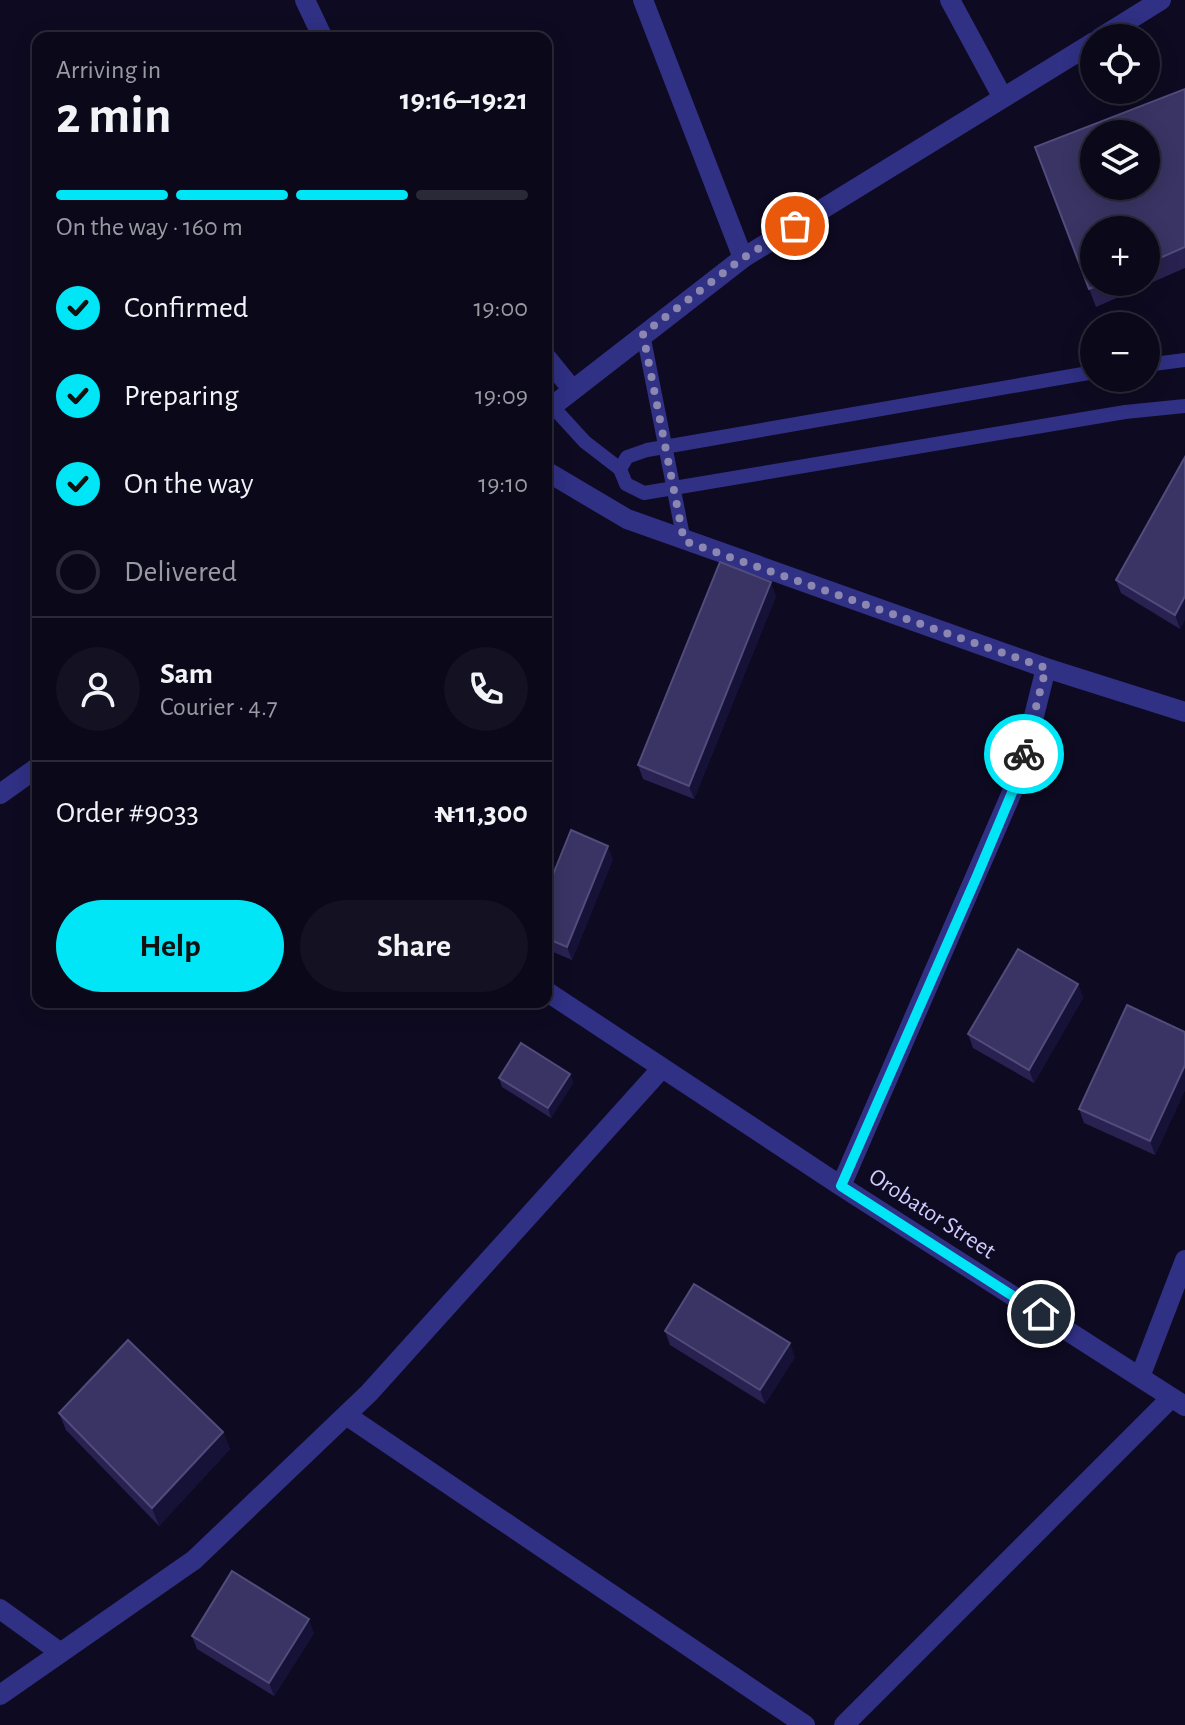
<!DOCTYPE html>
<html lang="en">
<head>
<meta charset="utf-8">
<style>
  :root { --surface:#0a0819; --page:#131122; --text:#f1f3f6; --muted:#999aa2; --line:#2a2938; --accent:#00e6f6 }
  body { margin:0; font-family:"Alegreya Sans",sans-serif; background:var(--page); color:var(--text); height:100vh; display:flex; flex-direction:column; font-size:30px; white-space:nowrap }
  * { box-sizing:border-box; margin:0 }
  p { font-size:26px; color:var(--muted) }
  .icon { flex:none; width:44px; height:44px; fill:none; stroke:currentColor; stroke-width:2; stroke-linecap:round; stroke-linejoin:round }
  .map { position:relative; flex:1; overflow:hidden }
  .drawer { position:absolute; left:32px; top:32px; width:520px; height:976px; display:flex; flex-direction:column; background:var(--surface); border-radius:16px; box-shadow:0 4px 20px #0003,0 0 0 2px var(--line) }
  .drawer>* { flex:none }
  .controls { position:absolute; left:1080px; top:24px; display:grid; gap:16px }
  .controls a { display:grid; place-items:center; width:80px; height:80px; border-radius:50%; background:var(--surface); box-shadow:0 4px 20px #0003,0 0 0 2px var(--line); font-size:40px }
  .pin { position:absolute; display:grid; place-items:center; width:68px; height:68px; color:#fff; margin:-34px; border:4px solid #fff; border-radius:50%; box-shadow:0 2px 8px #0007 }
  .courier { position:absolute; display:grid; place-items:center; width:80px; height:80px; margin:-40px; border:6px solid #00e6f6; border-radius:50%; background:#fff; color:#222; box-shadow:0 2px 10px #0007 }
  .head em { font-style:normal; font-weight:600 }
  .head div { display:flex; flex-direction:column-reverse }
  .head { display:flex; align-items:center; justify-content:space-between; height:136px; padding:0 24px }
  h1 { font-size:52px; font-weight:600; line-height:60px }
  .bar { display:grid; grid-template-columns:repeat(4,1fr); gap:12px 8px; align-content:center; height:96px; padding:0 24px }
  .bar i { height:10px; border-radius:6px; background:var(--line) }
  .bar .current { background:var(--accent) }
  .bar p { grid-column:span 4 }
  .line { display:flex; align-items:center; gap:20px; padding:0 24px; border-top:2px solid var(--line) }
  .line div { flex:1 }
  .round { display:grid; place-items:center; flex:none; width:84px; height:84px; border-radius:42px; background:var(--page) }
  ol { padding:0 24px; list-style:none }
  li { display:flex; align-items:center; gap:24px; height:88px }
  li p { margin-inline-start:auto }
  li .icon { padding:8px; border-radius:50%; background:var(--accent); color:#111; stroke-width:4 }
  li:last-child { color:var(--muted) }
  li i { width:44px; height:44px; border:4px solid var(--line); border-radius:50% }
  .primary-button { display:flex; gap:16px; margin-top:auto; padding:16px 24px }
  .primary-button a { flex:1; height:92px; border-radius:48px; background:var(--accent); color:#111; font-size:32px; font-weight:600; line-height:92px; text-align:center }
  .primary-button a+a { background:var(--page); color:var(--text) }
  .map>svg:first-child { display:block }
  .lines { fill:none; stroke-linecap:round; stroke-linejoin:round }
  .service { stroke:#303085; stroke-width:14 }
  .minor { stroke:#303085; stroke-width:20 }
  .wall { fill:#292251; fill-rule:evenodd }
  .shaded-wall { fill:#161136 }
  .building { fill:#3a3464; stroke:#524c7c; stroke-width:2; fill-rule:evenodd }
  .done { stroke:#8b87b1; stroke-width:8; stroke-dasharray:0 14.4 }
  .route { stroke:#00e6f6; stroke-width:10 }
  .labels { text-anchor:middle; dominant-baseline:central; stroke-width:6; stroke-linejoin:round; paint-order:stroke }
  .street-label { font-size:24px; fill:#cfcbff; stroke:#0e0a21 }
</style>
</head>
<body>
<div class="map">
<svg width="1185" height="1725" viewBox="0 0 1185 1725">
  <rect width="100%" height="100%" fill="#0e0a21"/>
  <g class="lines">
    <path class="service" d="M 643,334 L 684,541
      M 1146,365 L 1185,360
      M 1094,372 L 647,450 L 627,457 L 620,469 L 626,484 L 644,493 L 1125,412 L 1185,406
      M 552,406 L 585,442 L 620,469"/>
    <path class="minor" d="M 305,0 L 323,38
      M 643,0 L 743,258
      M 950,0 L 1003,98
      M 1100,38 L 1161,0
      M 546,357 L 572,389
      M 546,411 L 743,258 L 1094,42
      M 546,471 L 627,519 L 1046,668 L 1185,712
      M 0,794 L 38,767
      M 546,991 L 841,1186 L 1185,1406
      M 841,1186 L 1019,776 L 1046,668
      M 1140,1377 L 1185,1260
      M 346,1415 L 805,1725
      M 0,1609 L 61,1653
      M 0,1695 L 194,1560 L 369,1393 L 662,1068
      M 844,1725 L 1171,1398"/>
  </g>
  <path class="wall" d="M 1185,89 L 1185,268 L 1096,307 L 1035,147 ZM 1146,230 L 1146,282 L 1094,282 Z
    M 1185,457 L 1185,619 L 1180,629 L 1121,593 L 1116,580 Z
    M 776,596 L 694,799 L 643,779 L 638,765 Z
    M 613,859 L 572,960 L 546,949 L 546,892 Z
    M 1078,984 L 1083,998 L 1034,1083 L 973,1048 L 968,1034 Z
    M 1185,1032 L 1185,1090 L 1155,1155 L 1084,1123 L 1079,1109 Z
    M 570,1074 L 573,1083 L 551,1118 L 502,1087 L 499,1078 Z
    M 665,1331 L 795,1357 L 765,1404 L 670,1345 Z
    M 59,1413 L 223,1432 L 230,1449 L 159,1526 L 66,1430 Z
    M 314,1633 L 274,1696 L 197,1649 L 192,1636 Z"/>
  <path class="shaded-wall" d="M 771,582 L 776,596 L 694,799 L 689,786 Z
    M 1185,596 L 1185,619 L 1180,629 L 1175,615 Z
    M 548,805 L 553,819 L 546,834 L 546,810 Z
    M 608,846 L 613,859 L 572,960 L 567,947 Z
    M 1078,984 L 1083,998 L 1034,1083 L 1029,1070 Z
    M 1185,1065 L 1185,1090 L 1155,1155 L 1150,1141 Z
    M 570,1074 L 573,1083 L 551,1118 L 548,1108 Z
    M 790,1343 L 795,1357 L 765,1404 L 760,1390 Z
    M 223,1432 L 230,1449 L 159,1526 L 152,1508 Z
    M 309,1619 L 314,1633 L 274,1696 L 269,1683 Z"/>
  <path class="building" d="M 1185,89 L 1185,247 L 1146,264 L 1146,230 L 1094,230 L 1094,282 L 1105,282 L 1089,289 L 1035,147 ZM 1094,134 L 1146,134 L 1146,186 L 1094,186 Z
    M 1185,457 L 1185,596 L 1175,615 L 1116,580 Z
    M 720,562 L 771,582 L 689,786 L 638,765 Z
    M 571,830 L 608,846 L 567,947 L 546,938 L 546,892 Z
    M 1018,949 L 1078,984 L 1029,1070 L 968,1034 Z
    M 1127,1005 L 1185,1032 L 1185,1065 L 1150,1141 L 1079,1109 Z
    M 521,1043 L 570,1074 L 548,1108 L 499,1078 Z
    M 694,1284 L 790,1343 L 760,1390 L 665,1331 Z
    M 128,1340 L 223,1432 L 152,1508 L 59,1413 Z
    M 232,1571 L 309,1619 L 269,1683 L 192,1636 Z"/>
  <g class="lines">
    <path class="done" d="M 795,226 L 743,258 L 643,334 L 684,541 L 1046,668 L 1024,754"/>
    <path class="route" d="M 1024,754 L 1019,776 L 977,876 L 841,1186 L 1041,1314"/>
  </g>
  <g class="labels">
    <g class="street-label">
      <text transform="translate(932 1214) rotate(33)">Orobator Street</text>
    </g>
  </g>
</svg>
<div class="controls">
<a><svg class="icon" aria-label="locate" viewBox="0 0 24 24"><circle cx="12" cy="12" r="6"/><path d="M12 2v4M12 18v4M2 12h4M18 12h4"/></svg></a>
<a><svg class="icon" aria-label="layers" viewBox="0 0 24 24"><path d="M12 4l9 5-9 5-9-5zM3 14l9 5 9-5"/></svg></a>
<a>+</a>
<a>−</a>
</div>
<div class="pin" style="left:795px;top:226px;background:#ea580c"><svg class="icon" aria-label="bag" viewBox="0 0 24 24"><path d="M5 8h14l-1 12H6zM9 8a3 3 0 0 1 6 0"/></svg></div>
<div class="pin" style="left:1041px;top:1314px;background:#1f2937"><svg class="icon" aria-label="home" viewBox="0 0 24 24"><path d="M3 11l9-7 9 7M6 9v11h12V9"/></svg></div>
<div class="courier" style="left:1024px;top:754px"><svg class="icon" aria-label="bike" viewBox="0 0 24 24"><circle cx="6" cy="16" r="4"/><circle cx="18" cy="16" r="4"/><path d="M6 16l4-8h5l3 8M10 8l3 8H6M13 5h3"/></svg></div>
<section class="drawer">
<div class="head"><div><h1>2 min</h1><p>Arriving in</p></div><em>19:16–19:21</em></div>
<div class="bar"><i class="current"></i><i class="current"></i><i class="current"></i><i></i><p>On the way · 160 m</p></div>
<ol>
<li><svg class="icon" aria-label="check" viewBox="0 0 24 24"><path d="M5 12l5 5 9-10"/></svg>Confirmed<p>19:00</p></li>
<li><svg class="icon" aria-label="check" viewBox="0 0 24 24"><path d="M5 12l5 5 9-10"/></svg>Preparing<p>19:09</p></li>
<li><svg class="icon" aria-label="check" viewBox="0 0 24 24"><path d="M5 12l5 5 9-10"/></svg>On the way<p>19:10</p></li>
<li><i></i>Delivered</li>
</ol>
<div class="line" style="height:144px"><a class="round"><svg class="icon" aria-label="person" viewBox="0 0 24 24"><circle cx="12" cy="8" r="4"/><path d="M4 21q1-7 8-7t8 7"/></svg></a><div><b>Sam</b><p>Courier · 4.7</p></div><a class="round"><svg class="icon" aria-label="phone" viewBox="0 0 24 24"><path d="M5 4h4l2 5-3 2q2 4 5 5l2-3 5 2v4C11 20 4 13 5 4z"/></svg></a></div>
<div class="line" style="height:104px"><div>Order #9033</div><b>₦11,300</b></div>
<div class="primary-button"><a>Help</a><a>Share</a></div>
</section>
</div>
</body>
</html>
